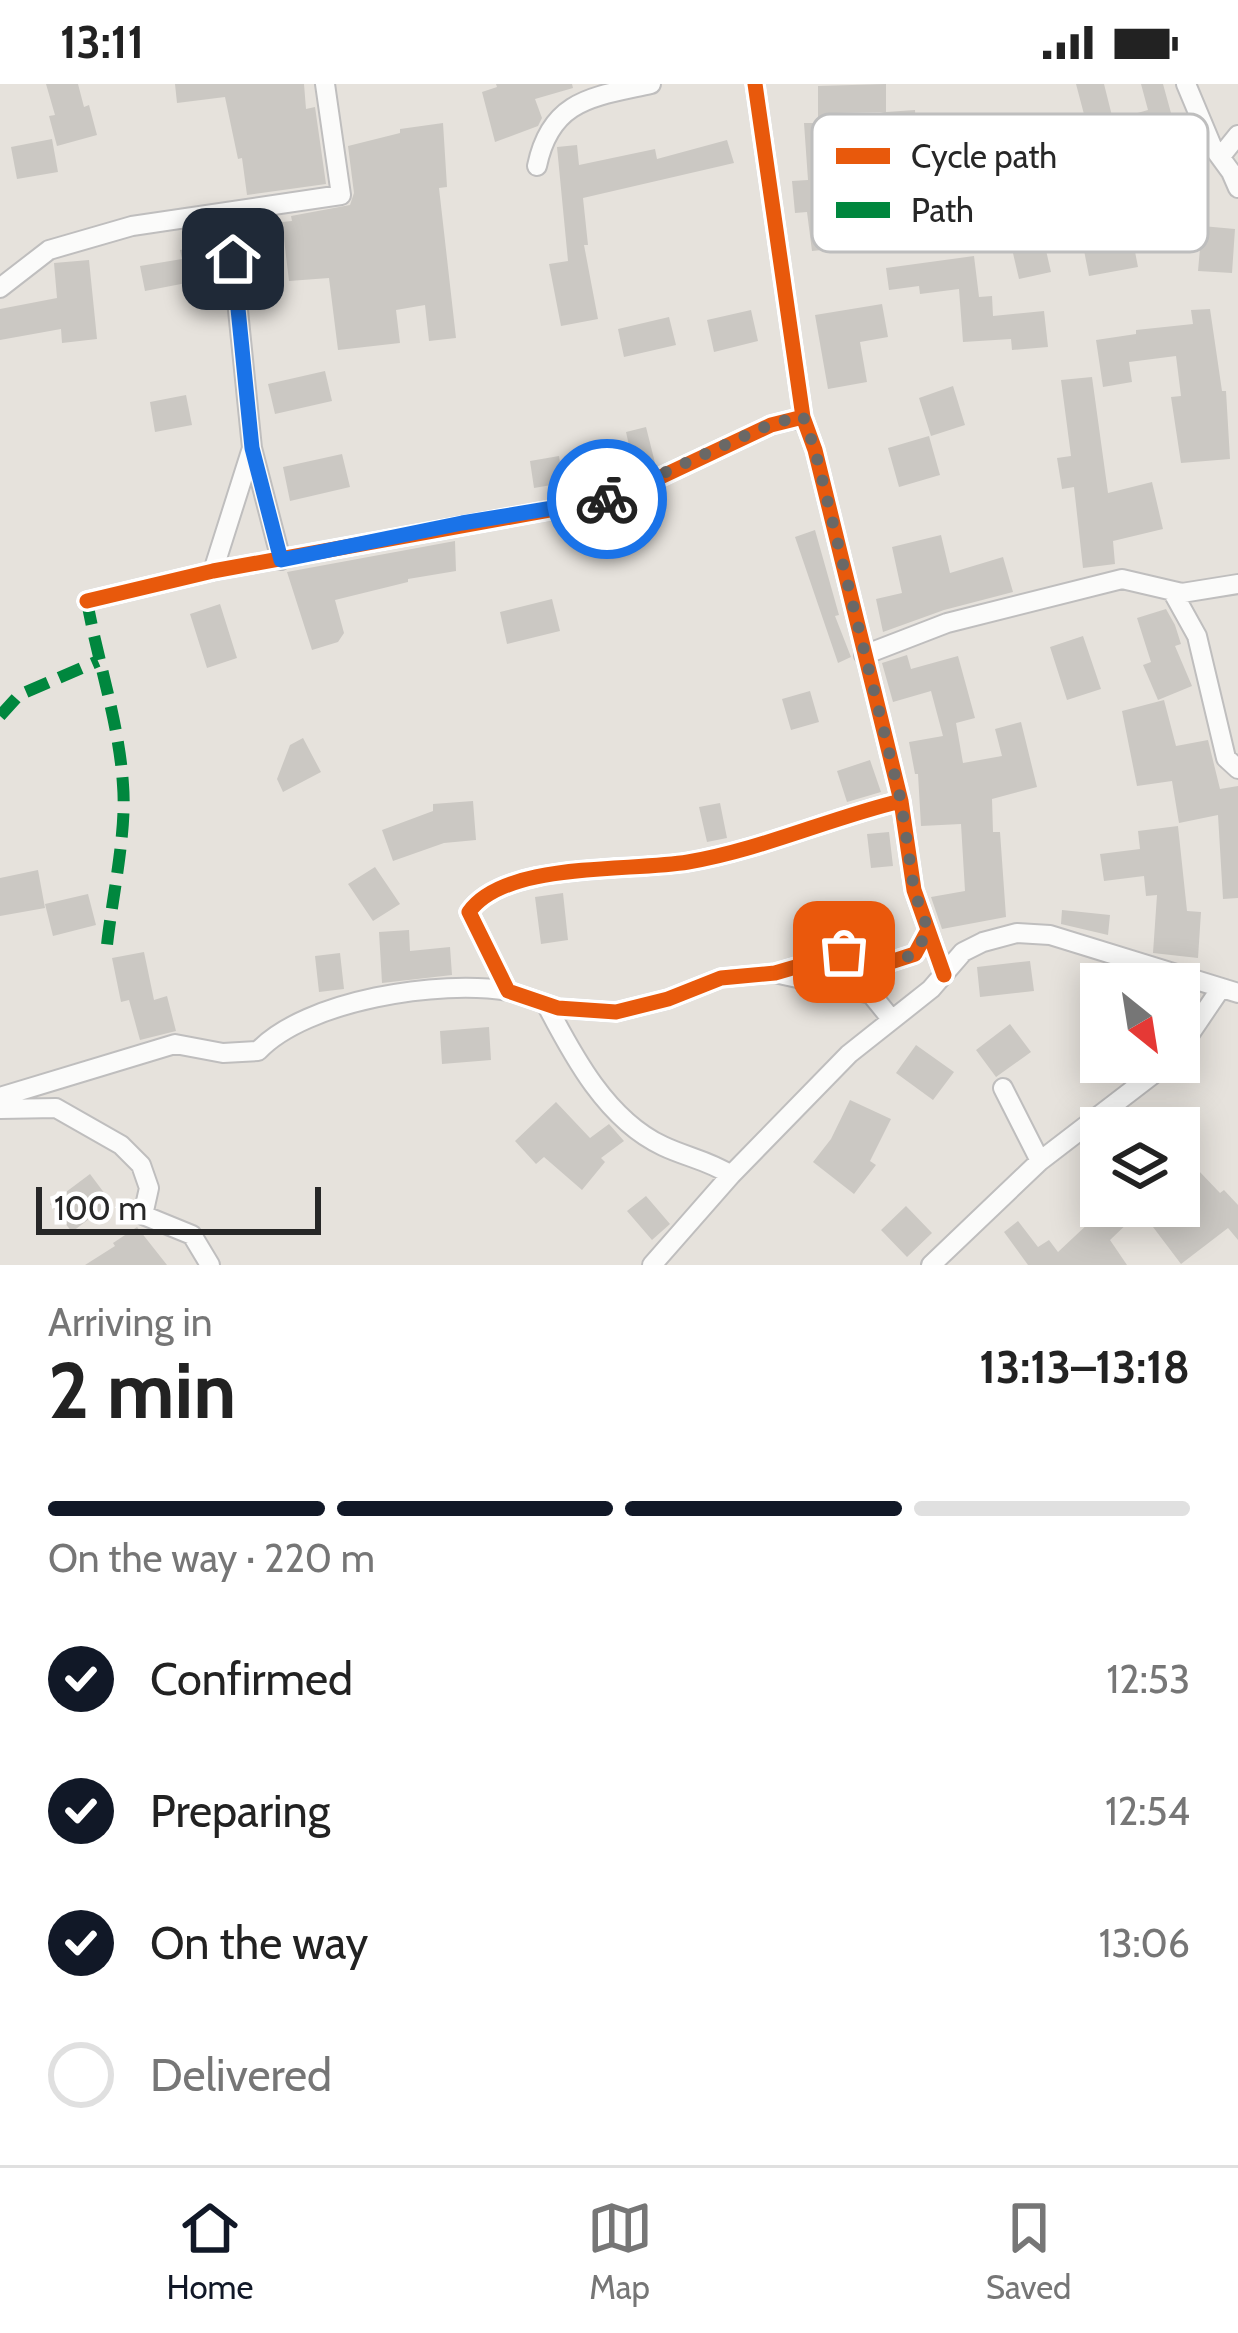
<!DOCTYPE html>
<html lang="en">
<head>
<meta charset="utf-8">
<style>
  :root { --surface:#fff; --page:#f2f2f2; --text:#222; --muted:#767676; --line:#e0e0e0; --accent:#111827 }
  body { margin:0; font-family:Cabin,sans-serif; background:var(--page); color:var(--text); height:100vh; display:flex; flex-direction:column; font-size:45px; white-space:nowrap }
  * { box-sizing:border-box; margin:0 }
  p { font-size:39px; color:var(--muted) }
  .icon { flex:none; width:66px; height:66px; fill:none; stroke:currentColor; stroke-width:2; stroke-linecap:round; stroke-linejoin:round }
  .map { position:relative; height:1181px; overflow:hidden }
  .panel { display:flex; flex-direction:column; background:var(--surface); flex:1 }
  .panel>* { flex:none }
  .needle { width:78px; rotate:150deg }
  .fabs { position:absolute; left:1080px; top:879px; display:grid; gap:24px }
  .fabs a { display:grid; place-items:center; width:120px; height:120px; border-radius:0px; background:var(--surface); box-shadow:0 6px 30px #0003; font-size:60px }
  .scale { position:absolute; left:36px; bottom:30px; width:285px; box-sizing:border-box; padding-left:12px; border:6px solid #272727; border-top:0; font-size:33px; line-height:42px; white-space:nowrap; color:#272727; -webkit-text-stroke:9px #fff; paint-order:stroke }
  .pin { position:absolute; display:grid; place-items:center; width:102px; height:102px; color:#fff; margin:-51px; border-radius:24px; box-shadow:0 6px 18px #0006 }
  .courier { position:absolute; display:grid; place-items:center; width:120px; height:120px; margin:-60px; border:9px solid #1a73e8; border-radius:50%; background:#fff; color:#222; box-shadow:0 3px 15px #0007 }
  .overview em { font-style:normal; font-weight:700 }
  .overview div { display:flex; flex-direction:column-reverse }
  .overview { display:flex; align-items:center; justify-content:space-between; height:204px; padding:0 48px }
  h1 { font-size:78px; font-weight:700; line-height:90px }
  .bar { display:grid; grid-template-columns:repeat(4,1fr); gap:18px 12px; align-content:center; height:144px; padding:0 48px }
  .bar i { height:15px; border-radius:9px; background:var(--line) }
  .bar .on { background:var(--accent) }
  .bar p { grid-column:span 4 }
  ol { padding:0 48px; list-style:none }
  li { display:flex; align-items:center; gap:36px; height:132px }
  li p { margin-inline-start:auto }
  li .icon { padding:12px; border-radius:50%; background:var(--accent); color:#fff; stroke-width:4 }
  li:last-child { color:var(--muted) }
  li i { width:66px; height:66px; border:6px solid var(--line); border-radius:50% }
  .status { display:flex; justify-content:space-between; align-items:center; height:84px; padding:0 60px; background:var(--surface); direction:ltr }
  .status svg { height:33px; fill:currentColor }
  .tab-bar { display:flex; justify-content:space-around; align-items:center; height:168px; border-top:3px solid var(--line); background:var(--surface); font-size:33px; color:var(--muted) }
  .tab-bar a { display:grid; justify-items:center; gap:6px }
  .tab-bar .on { color:var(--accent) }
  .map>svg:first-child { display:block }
  .building { fill:#cbc8c3 }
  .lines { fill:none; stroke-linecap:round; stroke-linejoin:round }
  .street-casing { stroke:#bfbebe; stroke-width:22 }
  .street { stroke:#fbfbfa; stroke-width:18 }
  .quiet { stroke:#00873e; stroke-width:12; stroke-dasharray:24 12; stroke-linecap:butt }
  .cycleway-casing { stroke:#fff; stroke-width:22 }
  .cycleway { stroke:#e8590c; stroke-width:15 }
  .done { stroke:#6a6866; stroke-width:12; stroke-dasharray:0 21.6 }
  .route { stroke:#1a73e8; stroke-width:15 }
  .key { fill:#fff; stroke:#bebebe; stroke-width:3 }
  .key-label { font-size:33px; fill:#272727 }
</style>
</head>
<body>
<div class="status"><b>13:11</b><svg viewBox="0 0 49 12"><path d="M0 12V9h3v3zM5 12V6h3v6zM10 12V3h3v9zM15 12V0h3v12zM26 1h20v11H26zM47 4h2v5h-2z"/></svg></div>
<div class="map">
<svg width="1238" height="1181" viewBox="0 0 1238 1181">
  <rect width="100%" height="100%" fill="#e6e2dc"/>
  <path class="building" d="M 46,0 L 78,0 L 84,23 L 89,21 L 97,51 L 57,62 L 49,32 L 55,31 Z
    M 175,0 L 304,0 L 306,25 L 315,23 L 326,100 L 247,111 L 242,74 L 238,75 L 225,13 L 177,19 Z
    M 496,0 L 572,0 L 573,4 L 535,15 L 542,34 L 538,42 L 495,58 L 482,8 L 497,3 Z
    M 886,0 L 886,28 L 915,26 L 918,80 L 883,83 L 880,29 L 884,28 L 836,29 L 844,130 L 867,128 L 871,161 L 812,167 L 807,128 L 795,129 L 792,97 L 808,96 L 804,39 L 818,39 L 818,2 Z
    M 1076,0 L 1104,0 L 1113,36 L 1148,26 L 1141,0 L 1163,0 L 1179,58 L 1194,53 L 1209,81 L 1148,101 L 1134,58 L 1094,68 Z
    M 443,39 L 447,103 L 439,104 L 456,254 L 429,257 L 425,221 L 396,226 L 400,259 L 338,266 L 329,194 L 289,197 L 282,138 L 292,137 L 291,132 L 350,121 L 354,109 L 348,62 L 400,49 L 400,45 Z
    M 52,55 L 58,88 L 17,95 L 11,63 Z
    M 727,56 L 734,79 L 583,114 L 588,161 L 584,161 L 598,235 L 561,242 L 549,180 L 568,177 L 557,63 L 577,61 L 579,81 L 655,65 L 657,75 Z
    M 1022,89 L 1025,120 L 1034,117 L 1037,128 L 1108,107 L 1122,154 L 1132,152 L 1138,183 L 1089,192 L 1081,151 L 1045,162 L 1051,188 L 1019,195 L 995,92 Z
    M 1202,142 L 1235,145 L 1232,189 L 1198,187 Z
    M 207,162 L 212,194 L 145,207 L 140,182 L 182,175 L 180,166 Z
    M 974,172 L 979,213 L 992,212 L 993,232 L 1044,227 L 1048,263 L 1012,266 L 1011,255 L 963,258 L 959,205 L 920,210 L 919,202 L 889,206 L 886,184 Z
    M 89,176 L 97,255 L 62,259 L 61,245 L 0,256 L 0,225 L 57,214 L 54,179 Z
    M 882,220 L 888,253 L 860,258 L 867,298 L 828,305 L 815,231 Z
    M 1210,225 L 1222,307 L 1226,307 L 1230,375 L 1181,379 L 1171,313 L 1181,312 L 1176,272 L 1129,278 L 1132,298 L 1103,303 L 1096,256 L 1136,250 L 1136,246 L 1193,240 L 1191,226 Z
    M 751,226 L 758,257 L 714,268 L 707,236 Z
    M 669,233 L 676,261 L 624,273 L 618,245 Z
    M 325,287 L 332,317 L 275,330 L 268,300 Z
    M 1092,293 L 1108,409 L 1152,398 L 1163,445 L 1113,457 L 1115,480 L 1083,484 L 1074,403 L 1062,405 L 1057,374 L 1071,372 L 1061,296 Z
    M 953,302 L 965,341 L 931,352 L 919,314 Z
    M 186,311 L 192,341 L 155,348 L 150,318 Z
    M 646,343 L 655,379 L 634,384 L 626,348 Z
    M 929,352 L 940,391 L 899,403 L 888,364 Z
    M 342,370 L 350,403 L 290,417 L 283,383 Z
    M 559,372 L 563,399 L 534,404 L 530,377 Z
    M 815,446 L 839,531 L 835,532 L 851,573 L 838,579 L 795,453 Z
    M 941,451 L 950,489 L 1003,473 L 1013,508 L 944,526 L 883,548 L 876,515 L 902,509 L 892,463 Z
    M 455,457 L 456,487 L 408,495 L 408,498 L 335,516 L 344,549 L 338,558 L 312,566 L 287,488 Z
    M 552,515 L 560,547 L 507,560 L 500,528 Z
    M 220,520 L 237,574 L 207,584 L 190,530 Z
    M 1166,525 L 1175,541 L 1181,560 L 1175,562 L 1192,602 L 1158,616 L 1143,581 L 1151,578 L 1137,534 Z
    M 1083,552 L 1101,605 L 1067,616 L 1050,563 Z
    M 907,571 L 911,585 L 958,572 L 975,634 L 956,639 L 963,679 L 1002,672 L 995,645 L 1021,638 L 1037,703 L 992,715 L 993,748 L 1000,748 L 1006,833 L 942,845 L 931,813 L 965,807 L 961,740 L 921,742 L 918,690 L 915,690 L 909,658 L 943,652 L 931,607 L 893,618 L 882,579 Z
    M 810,607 L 819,638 L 791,646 L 782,615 Z
    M 1164,616 L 1176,662 L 1208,656 L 1220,705 L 1238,702 L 1238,814 L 1223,815 L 1218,731 L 1179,739 L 1172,697 L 1137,702 L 1122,627 Z
    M 303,654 L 321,688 L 283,708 L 277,695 L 290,661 Z
    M 870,676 L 881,708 L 847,718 L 837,687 Z
    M 473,717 L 476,756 L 444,759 L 393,777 L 382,746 L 433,727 L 433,720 Z
    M 720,719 L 727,754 L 707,758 L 699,723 Z
    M 1178,742 L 1187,827 L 1201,828 L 1198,874 L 1153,869 L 1157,811 L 1146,812 L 1144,792 L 1104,797 L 1100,770 L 1140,765 L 1138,747 Z
    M 889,748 L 893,782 L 871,784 L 867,750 Z
    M 375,783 L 400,820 L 373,837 L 348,800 Z
    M 38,786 L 45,824 L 0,832 L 0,794 Z
    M 563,809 L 568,856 L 541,860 L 535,813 Z
    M 88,810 L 96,841 L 53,852 L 45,820 Z
    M 1062,826 L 1110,831 L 1108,851 L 1061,840 Z
    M 409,846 L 410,867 L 450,863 L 452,891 L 382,899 L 379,848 Z
    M 144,868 L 154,916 L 167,912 L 176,947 L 140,956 L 129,916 L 121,918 L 112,874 Z
    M 340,869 L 344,905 L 319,908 L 315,872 Z
    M 1030,877 L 1034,907 L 980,913 L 977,883 Z
    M 1010,940 L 1031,968 L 996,993 L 976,966 Z
    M 489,943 L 491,976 L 442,980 L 440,947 Z
    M 916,961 L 954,988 L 933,1016 L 896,989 Z
    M 850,1016 L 891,1035 L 870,1077 L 876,1081 L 854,1110 L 813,1078 L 831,1055 Z
    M 556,1018 L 590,1054 L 609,1040 L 624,1057 L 601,1074 L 605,1078 L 582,1106 L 544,1073 L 536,1080 L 515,1057 Z
    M 1198,1086 L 1220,1109 L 1224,1106 L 1238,1121 L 1238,1156 L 1228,1144 L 1181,1180 L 1150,1139 L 1172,1122 L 1179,1122 L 1179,1103 Z
    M 90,1090 L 111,1118 L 72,1148 L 50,1120 Z
    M 646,1112 L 670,1140 L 652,1156 L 627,1127 Z
    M 906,1122 L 932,1149 L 907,1173 L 881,1146 Z
    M 1107,1122 L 1124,1122 L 1134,1133 L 1110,1156 L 1127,1181 L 1028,1181 L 1004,1148 L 1018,1137 L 1038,1163 L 1049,1156 L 1058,1168 Z
    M 137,1143 L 167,1181 L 85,1181 L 115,1162 L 113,1159 Z"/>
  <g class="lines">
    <g class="street-casing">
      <path id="street" d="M 755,0 L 803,333 L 815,366 L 901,717 L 914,806 L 944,891
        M 1186,0 L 1212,62 L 1231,88 L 1238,104
        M 1221,72 L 1238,51
        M 537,82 C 551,15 593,13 651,0
        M 228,128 L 252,364 L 281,476
        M 0,204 L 49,166 L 132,142 L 341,111 L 325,0
        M 213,487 L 252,364
        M 1172,507 L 1197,552 L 1226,674 L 1238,685
        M 87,517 L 213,487 L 616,414 L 771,341 L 803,333
        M 864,571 L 947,539 L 1122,495 L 1182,509 L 1238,500
        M 901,717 C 830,734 760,766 688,778 C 628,788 505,777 469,828 L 508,907 L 558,924 L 616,928 L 668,915 L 721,894 L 775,889 L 844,869 L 878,882 L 915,870 L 928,846
        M 779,890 L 871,910 L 892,936
        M 546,920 C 573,972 607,1036 663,1062 C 686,1073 710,1077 731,1091
        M 1179,966 L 1221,904
        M 1003,1004 L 1040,1077
        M 0,1013 L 175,960 L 223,969 L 258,967 C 306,916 441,895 508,907
        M 0,1025 L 56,1024 L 121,1061 L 141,1081 L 149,1104 L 143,1131 L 192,1151 L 210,1181
        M 652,1181 L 731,1091 L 849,970 L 931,905 L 963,868 L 983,858 L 1017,849 L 1050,851 L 1238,909
        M 931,1181 L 1040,1077 L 1169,978"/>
    </g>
    <use href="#street" class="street"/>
    <path class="quiet" d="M 87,517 C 98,579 119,638 123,701 C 127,748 112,814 107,861
      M 0,632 L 19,611 L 98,577"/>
    <g class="cycleway-casing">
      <path id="cycleway" d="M 755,0 L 803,333 L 815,366 L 901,717 L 914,806 L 944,891
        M 87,517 L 213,487 L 616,414 L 771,341 L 803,333
        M 901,717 C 830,734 760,766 688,778 C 628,788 505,777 469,828 L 508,907 L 558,924 L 616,928 L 668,915 L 721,894 L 775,889 L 844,869 L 878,882 L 915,870 L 928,846"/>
    </g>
    <use href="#cycleway" class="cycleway"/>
  </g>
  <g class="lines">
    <path class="done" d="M 607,415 L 771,340 L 803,332 L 815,366 L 901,717 L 914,806 L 928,846 L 915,870 C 882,882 877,881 844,868"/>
    <path class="route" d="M 233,175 L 252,364 L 281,476 L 462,439 L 607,415"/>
  </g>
  <rect x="812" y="30" width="396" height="138" rx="18" class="key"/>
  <rect x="836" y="64" width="54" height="16" fill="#e8590c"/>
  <rect x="836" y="118" width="54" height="16" fill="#00873e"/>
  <g class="key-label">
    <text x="911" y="84">Cycle path</text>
    <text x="911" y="138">Path</text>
  </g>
</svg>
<div class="fabs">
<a><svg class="needle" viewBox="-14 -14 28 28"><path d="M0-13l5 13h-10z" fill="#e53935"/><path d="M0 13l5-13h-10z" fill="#767676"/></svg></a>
<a><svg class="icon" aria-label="layers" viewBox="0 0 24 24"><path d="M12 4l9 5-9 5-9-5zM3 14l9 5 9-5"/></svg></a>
</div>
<div class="scale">100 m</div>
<div class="pin" style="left:844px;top:868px;background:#ea580c"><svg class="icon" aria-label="bag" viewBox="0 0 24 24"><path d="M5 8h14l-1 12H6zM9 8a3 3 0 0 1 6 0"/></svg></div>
<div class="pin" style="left:233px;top:175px;background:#1f2937"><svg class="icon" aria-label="home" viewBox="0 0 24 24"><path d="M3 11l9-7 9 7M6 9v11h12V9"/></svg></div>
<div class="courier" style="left:607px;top:415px"><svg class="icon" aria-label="bike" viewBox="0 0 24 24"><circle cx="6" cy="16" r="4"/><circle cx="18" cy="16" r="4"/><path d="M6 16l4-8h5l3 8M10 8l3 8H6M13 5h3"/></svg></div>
</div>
<section class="panel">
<div class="overview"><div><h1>2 min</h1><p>Arriving in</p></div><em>13:13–13:18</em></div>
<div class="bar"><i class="on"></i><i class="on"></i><i class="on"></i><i></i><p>On the way · 220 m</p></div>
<ol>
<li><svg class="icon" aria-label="check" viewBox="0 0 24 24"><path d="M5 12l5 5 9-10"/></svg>Confirmed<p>12:53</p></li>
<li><svg class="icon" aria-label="check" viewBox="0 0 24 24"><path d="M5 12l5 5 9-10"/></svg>Preparing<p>12:54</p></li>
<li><svg class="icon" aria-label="check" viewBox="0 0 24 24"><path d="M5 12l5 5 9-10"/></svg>On the way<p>13:06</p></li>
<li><i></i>Delivered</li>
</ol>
</section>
<nav class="tab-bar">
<a class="on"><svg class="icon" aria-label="home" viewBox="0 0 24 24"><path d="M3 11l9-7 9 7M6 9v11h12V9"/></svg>Home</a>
<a><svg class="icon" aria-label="map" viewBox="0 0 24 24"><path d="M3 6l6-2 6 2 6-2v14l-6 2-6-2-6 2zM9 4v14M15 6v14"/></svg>Map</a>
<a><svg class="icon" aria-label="saved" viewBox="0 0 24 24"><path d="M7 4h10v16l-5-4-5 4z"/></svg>Saved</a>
</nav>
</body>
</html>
